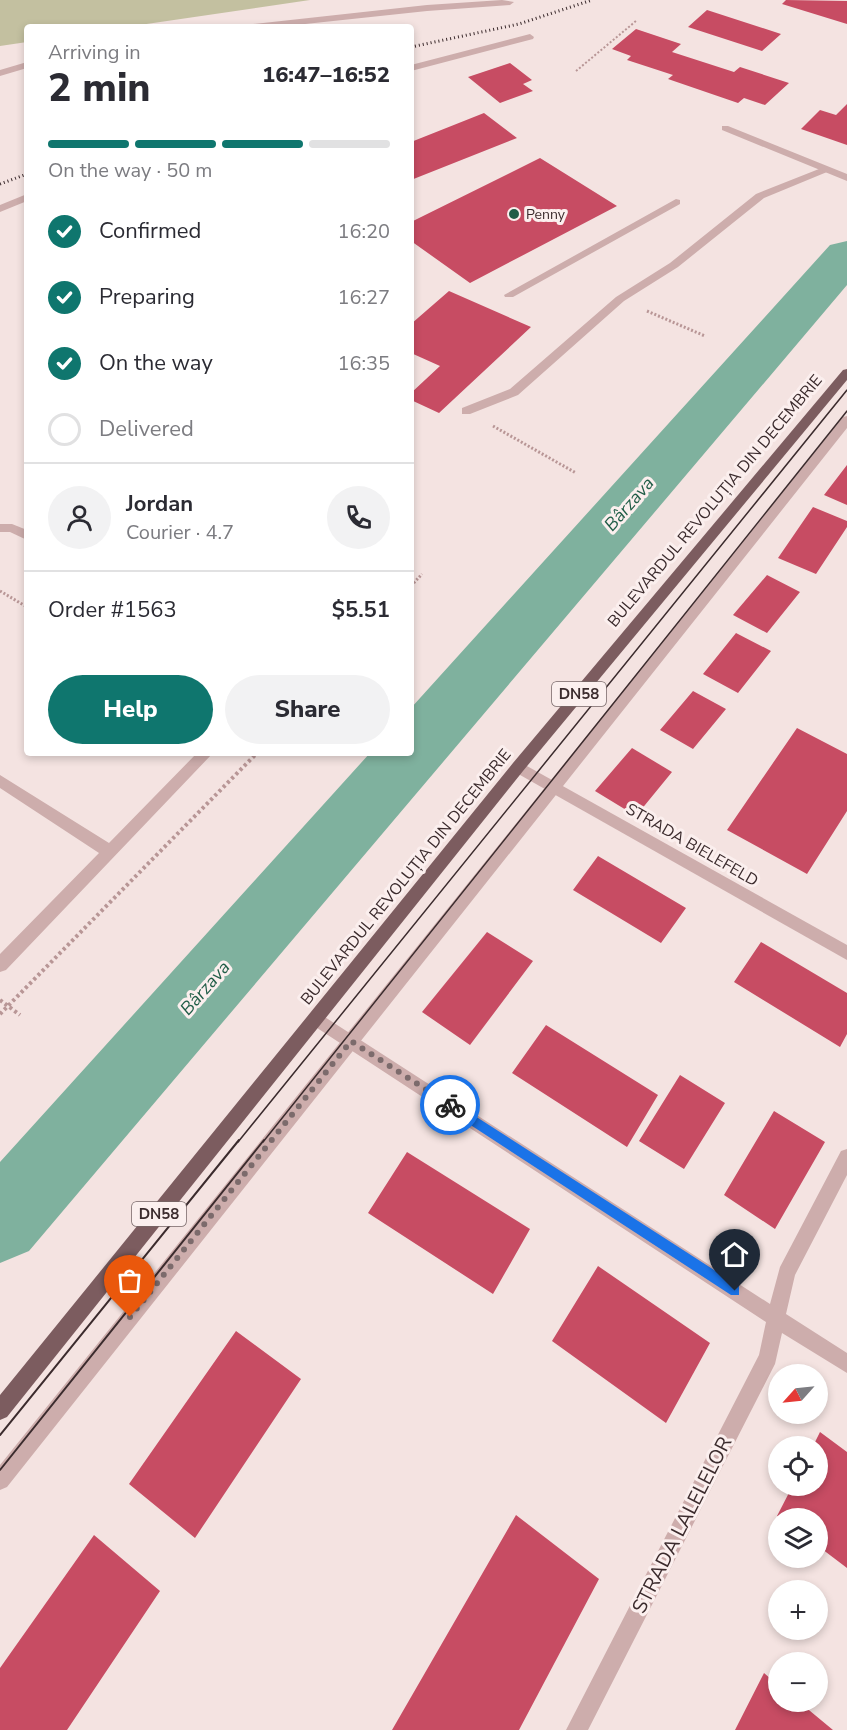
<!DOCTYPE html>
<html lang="en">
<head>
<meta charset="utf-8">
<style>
  :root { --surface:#fff; --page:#f2f2f3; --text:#2b2b33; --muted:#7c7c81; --line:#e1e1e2; --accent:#0f766e }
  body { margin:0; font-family:"Nunito Sans",sans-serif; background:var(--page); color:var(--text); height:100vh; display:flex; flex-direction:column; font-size:22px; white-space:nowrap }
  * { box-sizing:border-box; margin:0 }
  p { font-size:20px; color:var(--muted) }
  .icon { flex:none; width:33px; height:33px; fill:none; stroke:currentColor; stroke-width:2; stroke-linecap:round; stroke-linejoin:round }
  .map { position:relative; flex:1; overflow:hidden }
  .side { position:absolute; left:24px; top:24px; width:390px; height:732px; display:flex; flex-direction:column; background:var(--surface); border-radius:6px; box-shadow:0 3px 9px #0003 }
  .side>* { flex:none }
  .needle { width:39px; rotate:243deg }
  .fabs { position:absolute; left:768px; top:1364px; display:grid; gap:12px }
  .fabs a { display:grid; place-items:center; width:60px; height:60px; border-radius:50%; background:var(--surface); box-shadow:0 3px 9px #0003; font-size:30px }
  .pin { position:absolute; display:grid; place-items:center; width:51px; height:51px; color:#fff; margin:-62px -26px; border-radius:50% 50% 50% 0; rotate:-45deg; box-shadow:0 0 6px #0007 }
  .pin .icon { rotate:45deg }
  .courier { position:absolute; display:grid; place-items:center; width:60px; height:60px; margin:-30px; border:4px solid #1a73e8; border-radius:50%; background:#fff; color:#222; box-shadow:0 2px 8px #0007 }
  .overview em { font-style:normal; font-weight:800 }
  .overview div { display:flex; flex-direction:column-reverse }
  .overview { display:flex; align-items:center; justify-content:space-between; height:102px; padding:0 24px }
  h1 { font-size:39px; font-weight:800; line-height:45px }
  .bar { display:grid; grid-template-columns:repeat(4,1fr); gap:9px 6px; align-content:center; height:72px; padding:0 24px }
  .bar i { height:8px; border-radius:4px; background:var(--line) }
  .bar .on { background:var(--accent) }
  .bar p { grid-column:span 4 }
  .line { display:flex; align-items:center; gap:15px; padding:0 24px; border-top:2px solid var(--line) }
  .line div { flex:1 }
  .round { display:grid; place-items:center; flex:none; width:63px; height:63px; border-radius:32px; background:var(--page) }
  ol { padding:0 24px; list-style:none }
  li { display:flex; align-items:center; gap:18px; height:66px }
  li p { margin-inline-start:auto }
  li .icon { padding:6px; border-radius:50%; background:var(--accent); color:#fff; stroke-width:4 }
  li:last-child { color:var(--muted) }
  li i { width:33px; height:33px; border:3px solid var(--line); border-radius:50% }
  .primary-button { display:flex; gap:12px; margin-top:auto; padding:12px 24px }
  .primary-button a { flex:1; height:69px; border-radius:36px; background:var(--accent); color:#fff; font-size:24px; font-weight:800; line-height:69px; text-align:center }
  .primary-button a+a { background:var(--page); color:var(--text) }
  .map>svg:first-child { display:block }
  .green { fill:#c3c0a0 }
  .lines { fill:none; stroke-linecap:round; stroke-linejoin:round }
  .river { fill:#7fb19e; fill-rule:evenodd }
  .building { fill:#c74c63 }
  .path-far2 { stroke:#b89696; stroke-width:2; stroke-dasharray:2 2; stroke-linecap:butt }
  .path-far1 { stroke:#b89696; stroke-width:3; stroke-dasharray:2 2; stroke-linecap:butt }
  .path { stroke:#b89696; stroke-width:4; stroke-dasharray:3 3; stroke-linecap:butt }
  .service { fill:#cdadac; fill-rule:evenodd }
  .pedestrian { fill:#cdadac; fill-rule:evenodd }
  .minor { fill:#cdadac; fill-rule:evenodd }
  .tertiary { fill:#cdadac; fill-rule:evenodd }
  .primary { fill:#7c5c5f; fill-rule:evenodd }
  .tram-far1 { stroke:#3b2b2d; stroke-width:1.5 }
  .tram { stroke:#3b2b2d; stroke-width:2 }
  .rail { stroke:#3b2b2d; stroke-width:3; stroke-dasharray:1 3; stroke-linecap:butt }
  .route { fill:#1a73e8 }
  .done { stroke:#7c6b6c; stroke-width:6; stroke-dasharray:0 10.8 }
  .poi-dot { fill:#205d47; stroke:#fbefee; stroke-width:2 }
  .labels { text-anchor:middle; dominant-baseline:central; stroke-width:6; stroke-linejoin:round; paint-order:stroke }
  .far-poi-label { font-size:14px; fill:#3b2b2d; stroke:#fbefee; text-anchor:start }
  .shield { fill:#fbefee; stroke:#756667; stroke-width:1.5 }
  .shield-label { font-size:15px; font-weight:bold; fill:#3b2b2d }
  .street-label { font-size:16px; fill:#3b2b2d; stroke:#fbefee }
  .water-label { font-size:18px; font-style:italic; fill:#205d47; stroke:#fbefee }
  .near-street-label { font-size:20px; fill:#3b2b2d; stroke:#fbefee }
</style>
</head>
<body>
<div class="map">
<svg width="847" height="1730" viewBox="0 0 847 1730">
  <rect width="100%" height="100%" fill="#f4e3e1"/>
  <path class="green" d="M 0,0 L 310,0 L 126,27 L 27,27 L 27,42 L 0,46 Z"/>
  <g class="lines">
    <path class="river" d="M 847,241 L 847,285 L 29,1251 L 0,1263 L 0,1162 L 370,753 L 411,753 L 411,708 L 830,245 Z"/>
  </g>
  <path class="building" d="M 786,0 L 847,1 L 847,24 L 782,4 Z
    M 707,10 L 781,34 L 762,51 L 688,27 Z
    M 636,29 L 681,44 L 672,52 L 734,72 L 740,67 L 789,83 L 765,105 L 744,98 L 738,103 L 668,79 L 673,75 L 627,60 L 631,56 L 612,49 Z
    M 510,63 L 532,80 L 523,84 L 533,91 L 500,103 L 468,77 Z
    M 847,104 L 847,145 L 801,129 L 820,110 L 836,115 Z
    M 484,113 L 517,138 L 411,180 L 411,142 Z
    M 540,158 L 617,206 L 470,283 L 411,241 L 411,222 Z
    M 449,291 L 531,327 L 439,413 L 411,400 L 411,393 L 440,366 L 411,353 L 411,324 Z
    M 847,465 L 847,505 L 824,495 Z
    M 813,507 L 847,521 L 847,527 L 816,574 L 778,558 Z
    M 767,575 L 800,592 L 767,633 L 733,615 Z
    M 736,633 L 771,651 L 738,693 L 703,674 Z
    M 693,691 L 726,709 L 693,749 L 660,730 Z
    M 797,728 L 847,754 L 847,811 L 807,874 L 727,830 Z
    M 632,748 L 672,772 L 636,816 L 595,791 Z
    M 598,856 L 686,908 L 661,943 L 573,890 Z
    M 487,932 L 533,961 L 470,1045 L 422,1012 Z
    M 761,942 L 847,993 L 847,1034 L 840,1047 L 734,982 Z
    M 546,1025 L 658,1095 L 627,1147 L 512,1073 Z
    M 680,1075 L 725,1103 L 684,1169 L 639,1141 Z
    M 774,1111 L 825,1142 L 775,1229 L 724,1195 Z
    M 407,1152 L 530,1229 L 493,1294 L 368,1213 Z
    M 598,1266 L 710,1343 L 666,1423 L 552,1341 Z
    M 236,1331 L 301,1379 L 195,1538 L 129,1484 Z
    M 820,1432 L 847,1452 L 847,1568 L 818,1546 L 818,1518 L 780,1518 L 777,1516 L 793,1485 L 818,1485 L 818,1446 L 813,1446 Z
    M 516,1515 L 599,1579 L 519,1730 L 392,1730 Z
    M 94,1535 L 160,1591 L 67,1730 L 0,1730 L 0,1668 Z
    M 764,1673 L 778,1685 L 778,1701 L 798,1701 L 833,1730 L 735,1730 Z"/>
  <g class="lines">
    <path class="path-far2" d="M 576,71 L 636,21"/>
    <path class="path-far1" d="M 647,311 L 705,336
      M 493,426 L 576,473
      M 411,586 L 422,574
      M 0,591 L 27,607"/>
    <path class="path" d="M 0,1000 L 20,1015
      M 0,1014 L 257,753"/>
    <path class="service" d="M 530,34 L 534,37 L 533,39 L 411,71 L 411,65 Z
      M 824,167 L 829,170 L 827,172 L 764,198 L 678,267 L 624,301 L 518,395 L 470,414 L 462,414 L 462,408 L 510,389 L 616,297 L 670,263 L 756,194 Z
      M 27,194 L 27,201 L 0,212 L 0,205 Z
      M 676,199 L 680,200 L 680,204 L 513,297 L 505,297 L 504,295 Z
      M 847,416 L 847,428 L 7,1487 L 0,1490 L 0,1465 L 843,417 Z
      M 0,524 L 12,524 L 27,530 L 27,540 L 10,532 L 0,532 Z
      M 197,753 L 213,753 L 6,970 L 0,972 L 0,954 L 99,853 L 0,788 L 0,775 L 109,843 Z"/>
    <path class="pedestrian" d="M 518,761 L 847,945 L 847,960 L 513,771 L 511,767 Z"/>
    <path class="minor" d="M 317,1012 L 770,1304 L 780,1267 L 841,1151 L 847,1149 L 847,1175 L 795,1275 L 786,1314 L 847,1353 L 847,1373 L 782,1333 L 775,1364 L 588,1730 L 566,1730 L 759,1355 L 766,1322 L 311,1024 L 309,1019 L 311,1014 Z"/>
    <path class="tertiary" d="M 502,0 L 514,2 L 510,5 L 427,11 L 277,27 L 249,27 L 253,24 L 427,5 Z
      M 27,62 L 27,68 L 0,76 L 0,70 Z
      M 722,126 L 728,126 L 847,174 L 847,181 L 722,130 Z"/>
    <path class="primary" d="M 847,369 L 847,380 L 523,771 L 7,1417 L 0,1420 L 0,1395 L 513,763 L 843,370 Z"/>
    <path class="tram-far1" d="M 238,1142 L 847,390
      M 263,1142 L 847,411"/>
    <path class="tram" d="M 0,1435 L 239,1140
      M 0,1470 L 264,1140"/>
    <path class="rail" d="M 411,47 L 519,24 L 592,0
      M 0,184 L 27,174"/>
  </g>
  <path class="route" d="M 450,1100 L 739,1286 L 739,1295 L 731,1295 L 446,1109 L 444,1105 Z"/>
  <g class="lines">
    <path class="done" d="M 130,1317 L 351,1041 L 450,1105"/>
  </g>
  <circle class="poi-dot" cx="514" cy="214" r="6"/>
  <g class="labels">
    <g class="far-poi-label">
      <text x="526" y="214">Penny</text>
    </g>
    <g class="shield">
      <rect x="552" y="682" width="54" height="24" rx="4.5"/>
      <rect x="132" y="1202" width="54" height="24" rx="4.5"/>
    </g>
    <g class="shield-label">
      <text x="579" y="694">DN58</text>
      <text x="159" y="1214">DN58</text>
    </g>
    <g class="street-label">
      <text transform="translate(715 501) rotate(-50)">BULEVARDUL REVOLUȚIA DIN DECEMBRIE</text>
      <text transform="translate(692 845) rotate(30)">STRADA BIELEFELD</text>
      <text transform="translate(406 877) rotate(-51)">BULEVARDUL REVOLUȚIA DIN DECEMBRIE</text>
    </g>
    <g class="water-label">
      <text transform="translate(629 504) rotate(-49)">Bârzava</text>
      <text transform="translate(205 988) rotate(-49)">Bârzava</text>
    </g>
    <g class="near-street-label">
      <text transform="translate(682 1525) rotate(-63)">STRADA LALELELOR</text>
    </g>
  </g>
</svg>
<div class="fabs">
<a><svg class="needle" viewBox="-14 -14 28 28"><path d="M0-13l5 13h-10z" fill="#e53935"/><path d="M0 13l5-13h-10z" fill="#7c7c81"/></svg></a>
<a><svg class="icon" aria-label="locate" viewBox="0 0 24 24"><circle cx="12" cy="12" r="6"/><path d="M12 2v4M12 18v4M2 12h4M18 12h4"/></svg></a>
<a><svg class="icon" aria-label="layers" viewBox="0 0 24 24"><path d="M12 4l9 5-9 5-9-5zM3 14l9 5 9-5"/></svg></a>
<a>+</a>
<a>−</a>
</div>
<div class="pin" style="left:130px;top:1317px;background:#ea580c"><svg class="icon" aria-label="bag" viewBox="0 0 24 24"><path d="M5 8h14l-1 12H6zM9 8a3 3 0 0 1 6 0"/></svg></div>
<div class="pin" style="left:735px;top:1291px;background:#1f2937"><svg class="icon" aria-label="home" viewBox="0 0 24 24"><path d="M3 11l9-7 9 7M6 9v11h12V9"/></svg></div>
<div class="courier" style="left:450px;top:1105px"><svg class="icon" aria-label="bike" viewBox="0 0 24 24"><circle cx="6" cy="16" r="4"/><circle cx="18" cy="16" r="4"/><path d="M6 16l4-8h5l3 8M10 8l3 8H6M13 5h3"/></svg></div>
<section class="side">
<div class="overview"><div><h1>2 min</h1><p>Arriving in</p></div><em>16:47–16:52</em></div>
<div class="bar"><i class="on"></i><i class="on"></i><i class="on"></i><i></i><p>On the way · 50 m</p></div>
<ol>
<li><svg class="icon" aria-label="check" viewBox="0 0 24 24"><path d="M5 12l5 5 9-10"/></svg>Confirmed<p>16:20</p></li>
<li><svg class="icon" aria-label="check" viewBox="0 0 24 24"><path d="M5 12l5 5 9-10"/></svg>Preparing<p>16:27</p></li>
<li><svg class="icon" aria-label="check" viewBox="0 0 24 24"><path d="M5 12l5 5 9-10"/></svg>On the way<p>16:35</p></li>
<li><i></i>Delivered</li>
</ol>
<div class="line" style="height:108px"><a class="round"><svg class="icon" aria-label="person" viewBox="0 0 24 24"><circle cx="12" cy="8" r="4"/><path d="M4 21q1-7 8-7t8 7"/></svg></a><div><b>Jordan</b><p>Courier · 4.7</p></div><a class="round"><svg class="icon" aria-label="phone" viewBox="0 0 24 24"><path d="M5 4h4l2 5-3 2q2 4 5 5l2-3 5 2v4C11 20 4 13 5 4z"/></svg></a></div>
<div class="line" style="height:78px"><div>Order #1563</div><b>$5.51</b></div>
<div class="primary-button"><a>Help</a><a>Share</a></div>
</section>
</div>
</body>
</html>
